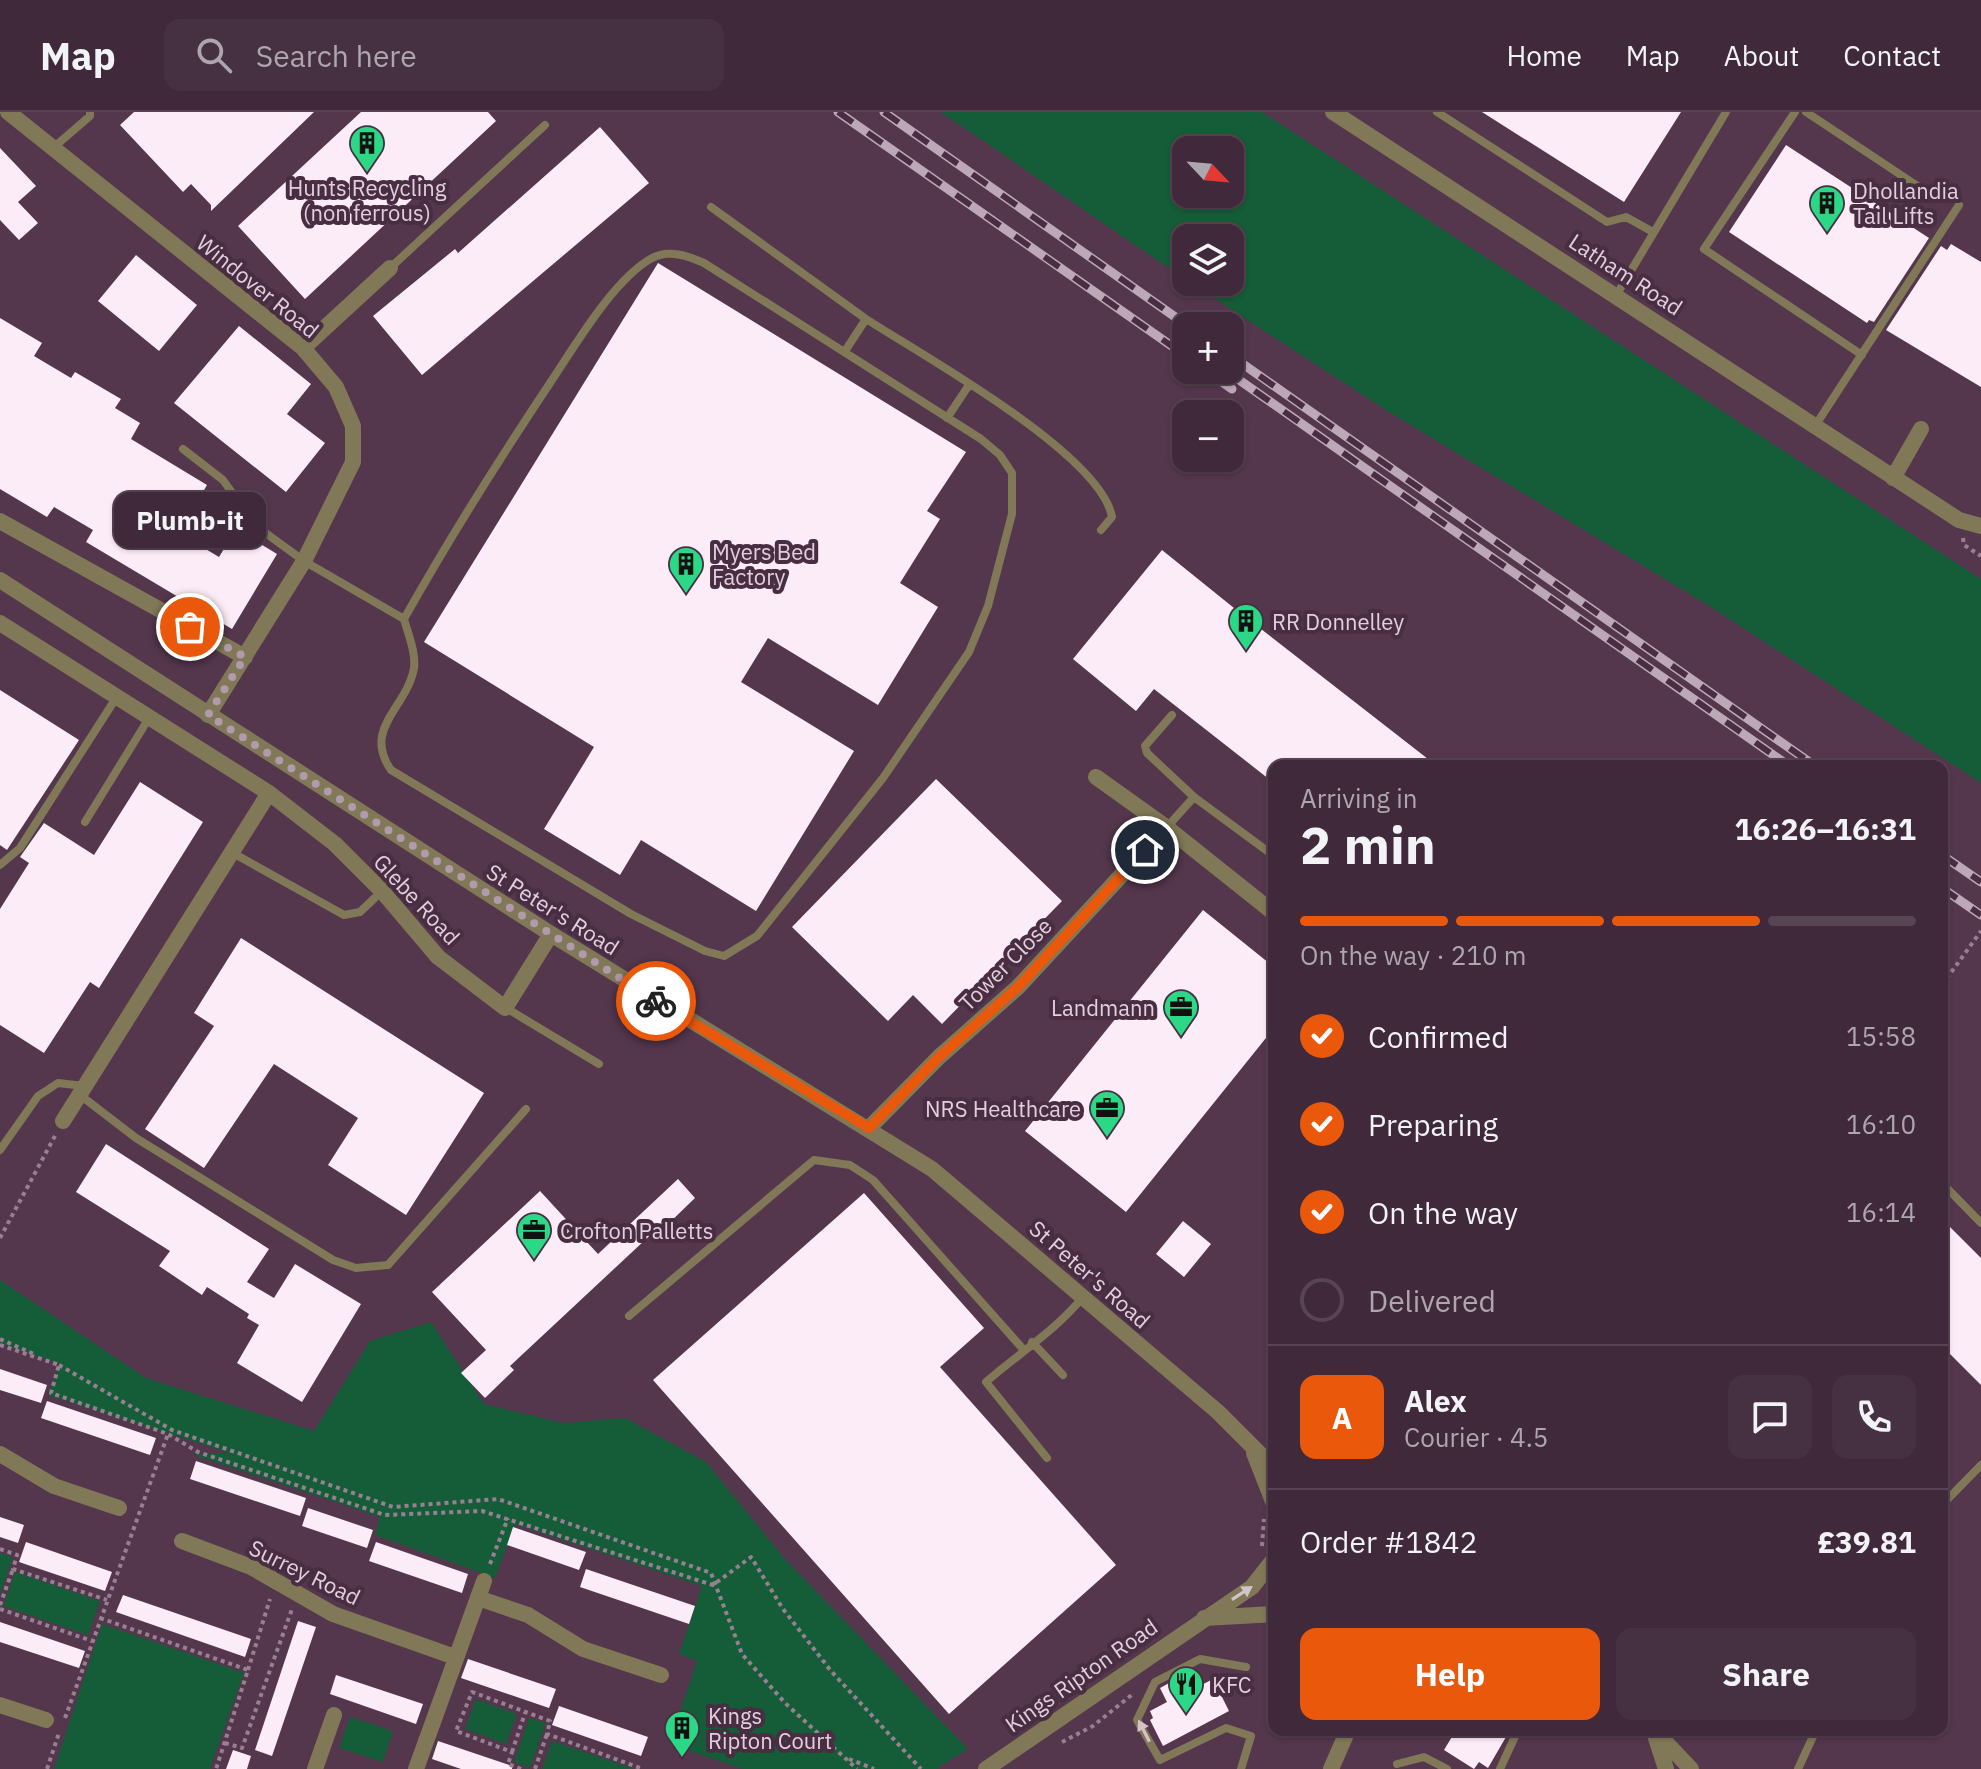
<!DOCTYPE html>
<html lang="en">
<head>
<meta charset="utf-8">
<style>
  :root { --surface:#3f293a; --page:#463142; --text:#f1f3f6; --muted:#ada6af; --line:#584554; --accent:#ea580c }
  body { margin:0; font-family:"IBM Plex Sans",sans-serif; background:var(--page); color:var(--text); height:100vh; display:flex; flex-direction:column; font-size:30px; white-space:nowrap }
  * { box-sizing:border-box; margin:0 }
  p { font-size:26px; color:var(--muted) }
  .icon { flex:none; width:44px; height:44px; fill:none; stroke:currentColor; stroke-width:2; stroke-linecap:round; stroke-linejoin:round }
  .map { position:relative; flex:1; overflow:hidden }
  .panel { position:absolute; left:1268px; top:648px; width:680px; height:976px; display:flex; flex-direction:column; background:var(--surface); border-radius:16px; box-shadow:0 2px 6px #0004,0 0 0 2px var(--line) }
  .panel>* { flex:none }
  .needle { width:52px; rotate:116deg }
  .tools { position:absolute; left:1172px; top:24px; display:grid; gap:16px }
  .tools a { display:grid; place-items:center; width:72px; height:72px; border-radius:16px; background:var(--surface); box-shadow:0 2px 6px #0004,0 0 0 2px var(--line); font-size:40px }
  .pin { position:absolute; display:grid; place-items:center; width:68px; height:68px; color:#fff; margin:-34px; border:4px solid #fff; border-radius:50%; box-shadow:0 2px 8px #0007 }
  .courier { position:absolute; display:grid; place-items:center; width:80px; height:80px; margin:-40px; border:6px solid #ea580c; border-radius:50%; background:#fff; color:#222; box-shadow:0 2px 10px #0007 }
  .bubble { position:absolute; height:56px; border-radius:16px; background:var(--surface); box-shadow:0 2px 6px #0004,0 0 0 2px var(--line); font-size:26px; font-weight:700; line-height:56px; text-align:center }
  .headline em { font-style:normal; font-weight:700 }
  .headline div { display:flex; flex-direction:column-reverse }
  .headline { display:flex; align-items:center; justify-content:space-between; height:136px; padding:0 32px }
  h1 { font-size:52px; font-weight:700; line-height:60px }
  .bar { display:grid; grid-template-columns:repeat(4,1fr); gap:12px 8px; align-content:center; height:96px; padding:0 32px }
  .bar i { height:10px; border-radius:6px; background:var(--line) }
  .bar .active { background:var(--accent) }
  .bar p { grid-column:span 4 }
  .line { display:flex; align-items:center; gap:20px; padding:0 32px; border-top:2px solid var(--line) }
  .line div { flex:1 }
  .round { display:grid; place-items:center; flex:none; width:84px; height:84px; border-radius:16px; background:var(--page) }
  ol { padding:0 32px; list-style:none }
  li { display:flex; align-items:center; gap:24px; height:88px }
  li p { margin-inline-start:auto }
  li .icon { padding:8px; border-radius:50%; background:var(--accent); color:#fff; stroke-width:4 }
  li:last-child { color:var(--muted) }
  li i { width:44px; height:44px; border:4px solid var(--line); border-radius:50% }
  .primary-button { display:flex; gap:16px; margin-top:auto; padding:16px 32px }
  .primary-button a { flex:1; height:92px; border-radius:16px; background:var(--accent); color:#fff; font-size:32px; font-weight:700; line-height:92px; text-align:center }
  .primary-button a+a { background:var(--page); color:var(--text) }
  header { display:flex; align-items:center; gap:48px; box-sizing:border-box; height:112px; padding:0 40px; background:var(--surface); border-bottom:2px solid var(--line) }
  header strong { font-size:38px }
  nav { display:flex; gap:44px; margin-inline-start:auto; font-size:28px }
  .search { width:560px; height:72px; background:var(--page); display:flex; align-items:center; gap:20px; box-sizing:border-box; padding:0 28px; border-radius:16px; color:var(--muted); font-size:30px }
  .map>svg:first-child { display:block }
  .green { fill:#155c38; fill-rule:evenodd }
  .building { fill:#fcecf7 }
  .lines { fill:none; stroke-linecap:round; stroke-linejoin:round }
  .path { stroke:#978091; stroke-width:4; stroke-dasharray:4 4; stroke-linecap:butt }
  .service { stroke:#807856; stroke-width:8 }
  .minor { stroke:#807856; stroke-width:16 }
  .tertiary { stroke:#807856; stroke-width:16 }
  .rail-casing { stroke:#bda8b7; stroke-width:9 }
  .rail { stroke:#492d42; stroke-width:6; stroke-dasharray:18; stroke-linecap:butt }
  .oneway { fill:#d3c3c9 }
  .done { stroke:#b09aab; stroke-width:8; stroke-dasharray:0 14.4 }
  .route { stroke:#ea580c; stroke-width:10 }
  .labels { text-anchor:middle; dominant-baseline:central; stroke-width:8; stroke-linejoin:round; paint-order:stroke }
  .poi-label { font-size:22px; fill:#e2d0dd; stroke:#492d42; text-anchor:start }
  .street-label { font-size:22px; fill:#e2d0dd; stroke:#492d42 }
</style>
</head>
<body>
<header>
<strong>Map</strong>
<div class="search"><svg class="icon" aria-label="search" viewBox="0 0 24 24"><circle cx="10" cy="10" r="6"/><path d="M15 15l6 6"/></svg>Search here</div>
<nav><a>Home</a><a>Map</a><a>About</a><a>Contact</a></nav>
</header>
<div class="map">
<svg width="1981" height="1657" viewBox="0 0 1981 1657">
  <rect width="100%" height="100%" fill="#54374d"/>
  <path class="green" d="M 941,0 L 1262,0 L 1981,467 L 1981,671 L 1711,495 L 1389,300 L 1189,170 L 1230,170 L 1230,126 L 1186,126 L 1186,168 ZM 1186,38 L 1230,38 L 1230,82 L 1186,82 Z
    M 0,1168 L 146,1266 L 314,1319 L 370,1229 L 431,1210 L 484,1292 L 563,1311 L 625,1306 L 706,1350 L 784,1446 L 968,1637 L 936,1657 L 743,1657 L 669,1632 L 697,1549 L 679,1542 L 702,1474 L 515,1412 L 495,1466 L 375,1423 L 380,1405 L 191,1342 L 230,1341 L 48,1283 L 60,1252 L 0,1231 Z
    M 0,1441 L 13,1445 L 0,1483 Z
    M 15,1460 L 100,1489 L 88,1523 L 3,1494 Z
    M 102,1512 L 244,1561 L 210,1657 L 54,1657 Z
    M 476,1587 L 517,1602 L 506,1632 L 465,1617 Z
    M 350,1605 L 393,1619 L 383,1650 L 339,1636 Z
    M 529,1606 L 546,1611 L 530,1656 L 514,1650 Z
    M 552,1629 L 634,1657 L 542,1657 Z"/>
  <path class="building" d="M 134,0 L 314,0 L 211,99 L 211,93 L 191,72 L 183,80 L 120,13 Z
    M 361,0 L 488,0 L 496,9 L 305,187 L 238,114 Z
    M 1482,0 L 1681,0 L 1624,90 Z
    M 600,15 L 649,71 L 422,263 L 373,204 L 455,137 L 458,141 Z
    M 1786,33 L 1929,126 L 1874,210 L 1869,208 L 1867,211 L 1729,120 Z
    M 0,36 L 36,74 L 18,90 L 38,111 L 19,128 L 0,108 Z
    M 1951,132 L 1981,150 L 1981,275 L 1886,218 L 1941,134 L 1947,138 Z
    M 136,143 L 197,193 L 159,239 L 98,189 Z
    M 658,151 L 966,340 L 927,399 L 940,407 L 900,471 L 938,495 L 878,593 L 768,526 L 741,570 L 854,639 L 756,799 L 641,728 L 620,763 L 544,717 L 594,635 L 424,530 Z
    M 0,206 L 42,231 L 34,244 L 71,266 L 75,260 L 121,287 L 115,296 L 140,311 L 131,327 L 207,373 L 179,421 L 219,445 L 236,417 L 277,442 L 232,517 L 86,430 L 93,418 L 54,395 L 47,405 L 0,377 Z
    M 239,214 L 311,272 L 287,302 L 325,331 L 286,380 L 174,291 Z
    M 1162,438 L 1234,496 L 1437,654 L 1274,654 L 1274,671 L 1154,577 L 1136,599 L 1073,547 Z
    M 0,578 L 79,628 L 7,738 L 0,733 Z
    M 936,667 L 1062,789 L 942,912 L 913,883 L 888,909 L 792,815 Z
    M 140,670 L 203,710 L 99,876 L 90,870 L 44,941 L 0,913 L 0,797 L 29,751 L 20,745 L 44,711 L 94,743 Z
    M 1203,798 L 1274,855 L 1274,916 L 1126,1100 L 1025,1019 Z
    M 241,826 L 484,981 L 406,1103 L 328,1053 L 358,1006 L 274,952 L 204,1056 L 145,1017 L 214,914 L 194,901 Z
    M 106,1032 L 269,1137 L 247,1170 L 274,1186 L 295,1152 L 361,1192 L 302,1290 L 237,1251 L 259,1213 L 247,1206 L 249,1202 L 207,1175 L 202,1183 L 159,1154 L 170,1139 L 76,1080 Z
    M 678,1067 L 695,1086 L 663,1117 L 660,1114 L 510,1254 L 514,1258 L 485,1286 L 461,1261 L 486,1238 L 432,1180 L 540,1079 L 598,1142 Z
    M 864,1081 L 984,1216 L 940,1255 L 1116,1453 L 949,1602 L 653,1268 Z
    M 1942,1107 L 1981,1146 L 1981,1273 L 1942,1234 Z
    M 1183,1109 L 1211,1132 L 1184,1165 L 1156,1142 Z
    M 0,1257 L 47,1273 L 41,1291 L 0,1278 Z
    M 47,1289 L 156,1326 L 150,1343 L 41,1306 Z
    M 196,1349 L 306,1386 L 300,1404 L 190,1367 Z
    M 308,1396 L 373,1418 L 367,1436 L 302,1414 Z
    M 0,1405 L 24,1413 L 18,1431 L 0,1425 Z
    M 513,1415 L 586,1440 L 579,1458 L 507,1433 Z
    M 26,1430 L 112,1460 L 105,1479 L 19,1450 Z
    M 376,1430 L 468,1462 L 462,1481 L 369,1449 Z
    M 586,1457 L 695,1494 L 689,1512 L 580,1475 Z
    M 123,1483 L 251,1527 L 245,1545 L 116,1500 Z
    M 298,1509 L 316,1515 L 272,1644 L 255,1638 Z
    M 0,1510 L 85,1539 L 79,1556 L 0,1530 Z
    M 468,1547 L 556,1577 L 549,1596 L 461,1566 Z
    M 336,1563 L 423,1592 L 416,1612 L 330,1582 Z
    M 1180,1565 L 1188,1580 L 1213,1567 L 1229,1599 L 1163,1634 L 1150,1608 L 1153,1606 L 1150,1599 L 1167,1590 L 1160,1576 Z
    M 559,1594 L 648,1625 L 641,1644 L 552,1613 Z
    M 1456,1618 L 1510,1618 L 1488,1656 L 1479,1650 L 1474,1657 L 1444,1638 Z
    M 438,1629 L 512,1654 L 512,1657 L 461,1657 L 432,1647 Z
    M 233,1638 L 251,1644 L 247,1657 L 226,1657 Z"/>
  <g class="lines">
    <path class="path" d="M 1963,426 L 1964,433 L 1981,444
      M 1942,873 L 1981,819
      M 0,1126 L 56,1022
      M 0,1227 L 36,1243
      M 0,1233 L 59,1253 L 51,1281 L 168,1322 L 198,1340 L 385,1403 L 482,1399 L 713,1473 L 751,1445 L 783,1497 L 831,1559 L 921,1657
      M 59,1253 L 172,1318 L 393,1395 L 498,1387 L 711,1461 L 742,1542 L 785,1591 L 857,1657
      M 1262,1434 L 1264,1407
      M 0,1437 L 17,1443 L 13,1457 L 107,1488
      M 490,1452 L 508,1406
      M 0,1493 L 13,1457
      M 0,1497 L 92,1529
      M 100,1506 L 248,1558 L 216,1657
      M 248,1558 L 270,1487
      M 65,1606 L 168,1322
      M 1062,1630 L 1093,1614 L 1134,1581
      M 225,1631 L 242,1636 L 292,1497
      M 512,1640 L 525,1601
      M 849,1647 L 874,1657
      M 47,1657 L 59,1621
      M 521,1657 L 508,1652 L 512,1640 L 456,1619 L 472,1580 L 550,1609 L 547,1622 L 643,1657
      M 535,1657 L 547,1622"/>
    <path class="service" d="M 1437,0 L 1607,110 L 1626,105 L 1653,120
      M 1795,0 L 1704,137 L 1862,243
      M 1806,0 L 1922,77
      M 53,36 L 90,4 L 90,0
      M 711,95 L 866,207
      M 390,156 L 545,13
      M 1617,182 L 1726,0
      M 845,239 L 866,207 C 922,243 1101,342 1112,405 L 1101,418
      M 947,306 L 969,273
      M 1815,314 L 1959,93
      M 183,337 L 223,368 L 256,414 L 304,449 L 404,507 C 408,522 416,540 414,556 C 407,596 362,616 391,658 L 631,802 L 705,839 L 724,844 L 757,824 L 883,666 L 969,540 L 988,494 L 1012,402 L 1012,361 L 1000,343 L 981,327 L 704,151 C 688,144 669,137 652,146 C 614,167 576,232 552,268 C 500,346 450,425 404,507
      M 1194,685 L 1274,744
      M 85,710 L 149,606
      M 1167,715 L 1194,685 L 1147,641 L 1145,634 L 1172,603
      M 231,740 L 344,803 L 360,800 L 382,779
      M 0,753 L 20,736 L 116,586
      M 506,896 L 599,952
      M 80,983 L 136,1026 L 333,1148 L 356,1156 L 388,1153 L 526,997
      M 0,1038 L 38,984 L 58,971 L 84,974
      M 1942,1071 L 1981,1111
      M 629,1204 L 814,1048 L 850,1053 L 873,1068 L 1023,1237
      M 1032,1230 L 1063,1263
      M 1047,1346 L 986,1270 C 1018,1242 1055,1219 1083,1185
      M 1942,1393 L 1981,1353
      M 1397,1652 L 1424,1645 L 1447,1657
      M 1241,1657 L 1251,1624 L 1226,1616 L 1160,1648 L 1137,1608 L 1155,1570 L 1200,1547 L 1246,1555
      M 1500,1657 L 1518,1618
      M 1798,1657 L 1816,1618"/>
    <path class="minor" d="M 8,0 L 303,236 L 336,275 L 353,314 L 353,350 L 304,449 L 208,603
      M 1333,0 L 1959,408 L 1981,414
      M 303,236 L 390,156
      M 1893,366 L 1921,317
      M 0,409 L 245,545
      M 0,511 L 269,681 L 335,732 L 382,779 L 438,845 L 505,896 L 551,822
      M 1096,665 L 1166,715 L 1274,801
      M 63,1009 L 269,681
      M 869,1016 L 939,945 L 1018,875 L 1166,715
      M 0,1342 L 54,1374 L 119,1396
      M 182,1429 L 251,1455 L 333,1502 L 455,1545
      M 478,1486 L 528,1503 L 583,1537 L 661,1563
      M 0,1593 L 46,1608
      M 315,1657 L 334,1603
      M 416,1657 L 484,1469
      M 1331,1657 L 1348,1618"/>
    <path class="tertiary" d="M 0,468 L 551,822 L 932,1057 L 1218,1300 L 1274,1356
      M 1254,1341 L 1274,1392
      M 1204,1506 L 1274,1502
      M 1654,1618 L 1691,1657
      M 1654,1620 L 1666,1657
      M 986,1657 L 1252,1475 L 1274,1447"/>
    <g class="rail-casing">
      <path id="rail" d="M 838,0 L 1186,244
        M 884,0 L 1188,214
        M 1230,243 L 1815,654
        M 1205,258 L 1232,277
        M 1225,258 L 1789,654
        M 1942,743 L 1981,770
        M 1942,776 L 1981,803"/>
    </g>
    <use href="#rail" class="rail"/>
  </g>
  <defs><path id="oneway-solid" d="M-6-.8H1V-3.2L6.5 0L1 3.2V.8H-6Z" transform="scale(2)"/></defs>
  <g class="oneway">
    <use href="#oneway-solid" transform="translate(1242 1481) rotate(-33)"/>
    <use href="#oneway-solid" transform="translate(1144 1619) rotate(-117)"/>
  </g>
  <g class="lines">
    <path class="done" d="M 190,515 L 245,545 L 208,603 L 656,889"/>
    <path class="route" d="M 656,889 L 869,1016 L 939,945 L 1018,875 L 1145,738"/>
  </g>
  <defs>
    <g id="building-pin" transform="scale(1.8)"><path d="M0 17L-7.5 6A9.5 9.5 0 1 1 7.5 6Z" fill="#2ad885" stroke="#492d42"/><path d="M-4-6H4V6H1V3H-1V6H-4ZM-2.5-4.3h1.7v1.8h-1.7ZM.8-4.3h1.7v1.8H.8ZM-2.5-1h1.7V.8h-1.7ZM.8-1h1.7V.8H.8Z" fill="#111"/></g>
    <g id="office-pin" transform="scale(1.8)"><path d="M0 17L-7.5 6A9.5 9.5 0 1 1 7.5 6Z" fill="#2ad885" stroke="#492d42"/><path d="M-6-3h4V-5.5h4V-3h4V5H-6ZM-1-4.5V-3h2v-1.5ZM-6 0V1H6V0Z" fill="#111"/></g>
    <g id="restaurant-pin" transform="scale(1.8)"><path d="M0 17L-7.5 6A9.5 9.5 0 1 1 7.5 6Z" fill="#2ad885" stroke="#492d42"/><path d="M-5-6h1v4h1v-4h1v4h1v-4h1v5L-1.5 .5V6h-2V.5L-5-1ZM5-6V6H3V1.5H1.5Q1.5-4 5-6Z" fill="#111"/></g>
  </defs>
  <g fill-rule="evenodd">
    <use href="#building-pin" x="367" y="31"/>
    <use href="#building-pin" x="1827" y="91"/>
    <use href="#building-pin" x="686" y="452"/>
    <use href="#building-pin" x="1246" y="509"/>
    <use href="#office-pin" x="1181" y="895"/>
    <use href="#office-pin" x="1107" y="996"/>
    <use href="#office-pin" x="534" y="1118"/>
    <use href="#restaurant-pin" x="1186" y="1572"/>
    <use href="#building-pin" x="682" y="1616"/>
  </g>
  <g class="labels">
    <g class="poi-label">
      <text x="367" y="75" text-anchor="middle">Hunts Recycling<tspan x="367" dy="25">(non ferrous)</tspan></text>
      <text x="1853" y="78">Dhollandia<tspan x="1853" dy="25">Tail Lifts</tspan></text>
      <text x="712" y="439">Myers Bed<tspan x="712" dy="25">Factory</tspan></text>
      <text x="1272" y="509">RR Donnelley</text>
      <text x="1155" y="895" text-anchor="end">Landmann</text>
      <text x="1081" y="996" text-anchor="end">NRS Healthcare</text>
      <text x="560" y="1118">Crofton Palletts</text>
      <text x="1212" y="1572">KFC</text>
      <text x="708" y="1603">Kings<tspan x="708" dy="25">Ripton Court</tspan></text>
    </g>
    <g class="street-label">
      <text transform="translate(1626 162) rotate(33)">Latham Road</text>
      <text transform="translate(258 174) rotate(39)">Windover Road</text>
      <text transform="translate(417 787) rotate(47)">Glebe Road</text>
      <text transform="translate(553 797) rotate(32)">St Peter's Road</text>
      <text transform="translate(1005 852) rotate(-45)">Tower Close</text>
      <text transform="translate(1090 1162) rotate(41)">St Peter's Road</text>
      <text transform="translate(305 1460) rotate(26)">Surrey Road</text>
      <text transform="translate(1081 1563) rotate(-35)">Kings Ripton Road</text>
    </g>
  </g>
</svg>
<div class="tools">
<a><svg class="needle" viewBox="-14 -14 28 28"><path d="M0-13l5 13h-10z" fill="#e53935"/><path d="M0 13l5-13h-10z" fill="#ada6af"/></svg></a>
<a><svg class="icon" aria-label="layers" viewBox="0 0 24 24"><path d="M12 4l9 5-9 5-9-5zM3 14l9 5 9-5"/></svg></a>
<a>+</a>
<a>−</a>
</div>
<div class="pin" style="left:190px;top:515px;background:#ea580c"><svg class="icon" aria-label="bag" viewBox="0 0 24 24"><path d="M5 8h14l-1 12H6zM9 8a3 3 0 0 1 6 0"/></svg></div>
<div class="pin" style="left:1145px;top:738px;background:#1f2937"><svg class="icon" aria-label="home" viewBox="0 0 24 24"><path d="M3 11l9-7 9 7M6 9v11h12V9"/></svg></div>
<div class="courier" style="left:656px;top:889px"><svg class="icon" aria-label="bike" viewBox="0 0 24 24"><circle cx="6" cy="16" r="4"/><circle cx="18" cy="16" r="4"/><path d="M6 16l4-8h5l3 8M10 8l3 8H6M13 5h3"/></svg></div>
<div class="bubble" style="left:114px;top:380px;width:152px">Plumb-it</div>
<section class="panel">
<div class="headline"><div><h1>2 min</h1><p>Arriving in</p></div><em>16:26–16:31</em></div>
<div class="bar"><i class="active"></i><i class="active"></i><i class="active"></i><i></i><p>On the way · 210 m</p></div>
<ol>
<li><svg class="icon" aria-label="check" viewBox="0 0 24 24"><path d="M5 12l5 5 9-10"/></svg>Confirmed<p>15:58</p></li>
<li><svg class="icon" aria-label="check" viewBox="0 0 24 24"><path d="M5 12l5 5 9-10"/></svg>Preparing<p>16:10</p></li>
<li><svg class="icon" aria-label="check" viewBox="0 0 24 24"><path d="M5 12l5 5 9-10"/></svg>On the way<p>16:14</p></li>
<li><i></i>Delivered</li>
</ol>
<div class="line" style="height:144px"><b class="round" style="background:var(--accent);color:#fff">A</b><div><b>Alex</b><p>Courier · 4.5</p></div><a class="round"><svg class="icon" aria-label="chat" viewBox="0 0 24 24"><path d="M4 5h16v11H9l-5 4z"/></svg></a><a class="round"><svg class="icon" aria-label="phone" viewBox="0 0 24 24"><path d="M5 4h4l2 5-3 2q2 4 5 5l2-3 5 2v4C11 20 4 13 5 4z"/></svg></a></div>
<div class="line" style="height:104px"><div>Order #1842</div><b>£39.81</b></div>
<div class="primary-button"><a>Help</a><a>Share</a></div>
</section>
</div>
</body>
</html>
